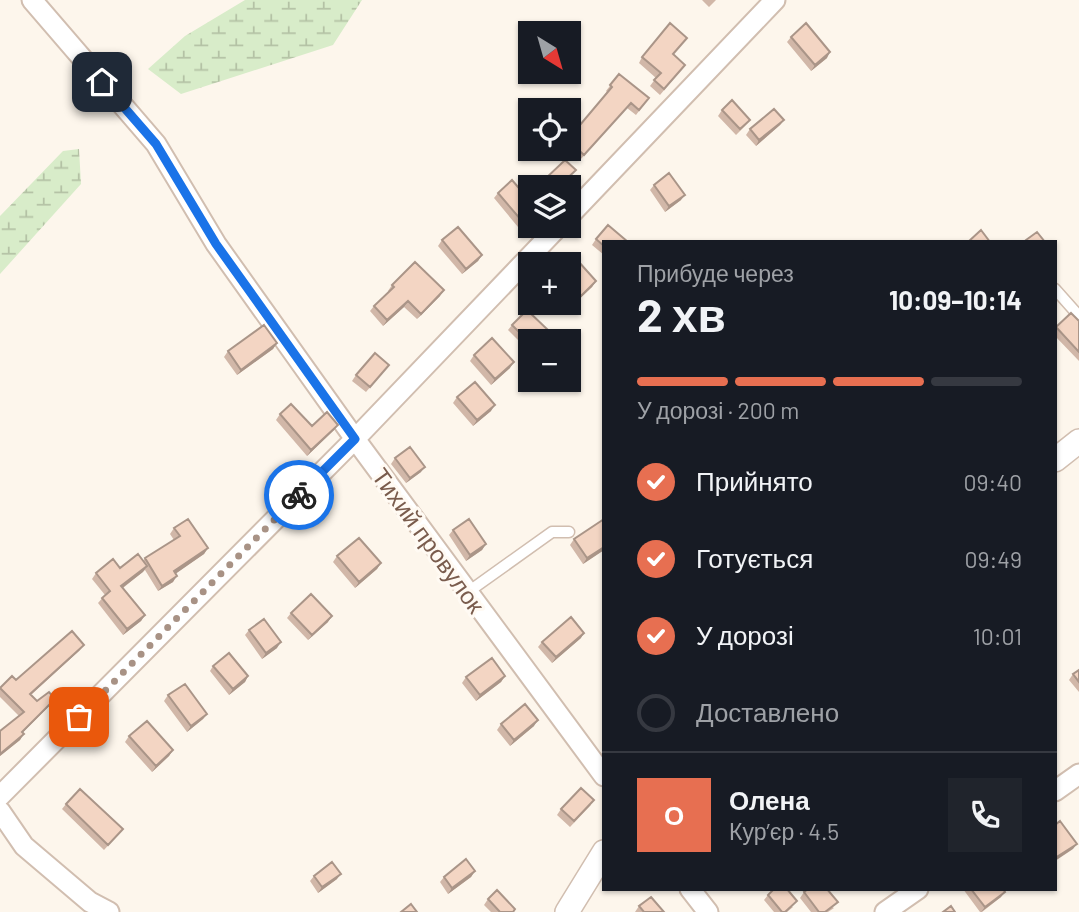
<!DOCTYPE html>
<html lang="uk">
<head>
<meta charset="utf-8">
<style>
  :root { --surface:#171b24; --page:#20242c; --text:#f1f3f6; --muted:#9ea1a6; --line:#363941; --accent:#e76f51 }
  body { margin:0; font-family:Barlow,sans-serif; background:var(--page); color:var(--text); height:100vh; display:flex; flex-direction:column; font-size:26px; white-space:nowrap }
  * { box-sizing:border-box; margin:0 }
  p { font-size:23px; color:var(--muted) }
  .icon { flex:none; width:38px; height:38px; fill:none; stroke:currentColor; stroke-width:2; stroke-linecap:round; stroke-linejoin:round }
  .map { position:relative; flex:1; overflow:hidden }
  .details { position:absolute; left:602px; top:240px; width:455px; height:651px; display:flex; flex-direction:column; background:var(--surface); border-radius:0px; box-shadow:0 2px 5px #0004 }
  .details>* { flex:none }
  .needle { width:46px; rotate:143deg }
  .tools { position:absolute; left:518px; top:21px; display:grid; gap:14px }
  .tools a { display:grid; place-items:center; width:63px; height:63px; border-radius:0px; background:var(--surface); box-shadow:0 2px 5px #0004; font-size:35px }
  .pin { position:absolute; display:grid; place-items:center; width:60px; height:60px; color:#fff; margin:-30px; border-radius:14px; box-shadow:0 4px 10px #0006 }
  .courier { position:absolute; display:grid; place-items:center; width:70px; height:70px; margin:-35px; border:5px solid #1a73e8; border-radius:50%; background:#fff; color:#222; box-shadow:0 2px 9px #0007 }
  .summary em { font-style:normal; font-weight:700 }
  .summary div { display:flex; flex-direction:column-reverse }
  .summary { display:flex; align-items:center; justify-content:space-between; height:119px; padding:0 35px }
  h1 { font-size:46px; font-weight:700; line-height:52px }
  .bar { display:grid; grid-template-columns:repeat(4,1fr); gap:10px 7px; align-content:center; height:84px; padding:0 35px }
  .bar i { height:9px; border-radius:5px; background:var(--line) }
  .bar .on { background:var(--accent) }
  .bar p { grid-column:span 4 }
  .line { display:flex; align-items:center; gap:18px; padding:0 35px; border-top:2px solid var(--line) }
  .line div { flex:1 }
  .round { display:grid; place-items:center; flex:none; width:74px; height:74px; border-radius:0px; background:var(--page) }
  ol { padding:0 35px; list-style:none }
  li { display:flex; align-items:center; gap:21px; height:77px }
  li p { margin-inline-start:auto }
  li .icon { padding:7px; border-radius:50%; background:var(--accent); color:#fff; stroke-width:4 }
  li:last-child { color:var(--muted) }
  li i { width:38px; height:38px; border:4px solid var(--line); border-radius:50% }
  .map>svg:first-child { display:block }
  .wetland { fill:url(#wetland-marsh) }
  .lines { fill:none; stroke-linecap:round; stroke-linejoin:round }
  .service-casing { stroke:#d1beb0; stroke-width:13 }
  .minor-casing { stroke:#d1beb0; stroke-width:23 }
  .tertiary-casing { stroke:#d1beb0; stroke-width:26 }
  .service { stroke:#fff; stroke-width:10 }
  .minor { stroke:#fff; stroke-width:19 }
  .tertiary { stroke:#fff; stroke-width:23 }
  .wall { fill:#d1b7a8 }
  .shaded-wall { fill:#aa9588 }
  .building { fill:#f3d5c3; stroke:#aa9588; stroke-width:2 }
  .done { stroke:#a89285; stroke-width:7; stroke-dasharray:0 12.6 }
  .route { stroke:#1a73e8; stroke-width:9 }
  .labels { text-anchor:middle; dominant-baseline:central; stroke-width:6; stroke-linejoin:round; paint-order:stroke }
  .street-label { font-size:24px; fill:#7a5c4d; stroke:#fffaf3 }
</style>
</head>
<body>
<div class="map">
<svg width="1079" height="912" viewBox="0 0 1079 912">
  <defs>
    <pattern id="wetland-marsh" width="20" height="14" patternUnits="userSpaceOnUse" patternTransform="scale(1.75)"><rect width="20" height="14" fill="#d8ecc9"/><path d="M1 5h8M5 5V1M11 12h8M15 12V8" fill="none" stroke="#b4c2a5"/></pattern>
  </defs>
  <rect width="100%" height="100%" fill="#fdf6ec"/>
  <path class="wetland" d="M 245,0 L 362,0 L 333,45 L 181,94 L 148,69 L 185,36 Z
    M 79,149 L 81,184 L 0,274 L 0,216 L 63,151 Z"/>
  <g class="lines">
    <g class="service-casing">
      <path id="service" d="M 1055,289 L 1079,316
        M 468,592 L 552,532 L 569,532"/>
    </g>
    <g class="minor-casing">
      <path id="minor" d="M 32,0 L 156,144 L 216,244 L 355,439 L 604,776
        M 569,216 L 775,0
        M 1055,791 L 1079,774
        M 0,796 L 355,439 L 559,226
        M 0,811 L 24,846 L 90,902 L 109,912
        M 690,889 L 708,912
        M 885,912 L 918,889"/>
    </g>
    <g class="tertiary-casing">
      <path id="tertiary" d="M 1055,460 L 1079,441
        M 567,912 L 604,852"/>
    </g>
    <use href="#service" class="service"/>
    <use href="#minor" class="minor"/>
    <use href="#tertiary" class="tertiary"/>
  </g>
  <path class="wall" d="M 702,0 L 716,0 L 709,7 Z
    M 791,37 L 827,58 L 811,71 L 787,42 Z
    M 683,43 L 673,54 L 685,65 L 660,95 L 650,86 L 656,78 L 639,63 L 642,57 Z
    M 619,74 L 649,98 L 636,115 L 627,108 L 580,160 L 567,149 L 569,149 L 569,118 L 580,125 L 607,92 L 606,91 Z
    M 722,110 L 750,120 L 746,125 L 736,135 L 718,116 Z
    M 784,120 L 780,125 L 756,146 L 746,135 L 750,129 Z
    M 572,175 L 560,187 L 542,187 L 541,186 L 544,180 Z
    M 654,185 L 681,200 L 665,212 L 650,190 Z
    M 498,193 L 530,201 L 530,216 L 518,227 L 494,198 Z
    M 596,239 L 604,242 L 604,255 L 592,245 Z
    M 442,240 L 482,255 L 478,261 L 462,274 L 438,246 Z
    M 569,270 L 596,281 L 592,287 L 577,301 L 569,293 Z
    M 392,285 L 440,296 L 417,319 L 404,307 L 383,326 L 370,311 L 374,306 L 389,292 L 388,291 Z
    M 1071,313 L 1079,321 L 1079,361 L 1055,336 L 1055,328 Z
    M 512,325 L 549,331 L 545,337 L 530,341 L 530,352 L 508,330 Z
    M 277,343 L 273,349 L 237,375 L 224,357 L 228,351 Z
    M 474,355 L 510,368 L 491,385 L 470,361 Z
    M 389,365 L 366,392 L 352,381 L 356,375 Z
    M 457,397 L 491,411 L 473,426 L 453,403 Z
    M 280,414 L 312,426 L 334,430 L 307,456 L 276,420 Z
    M 395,458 L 421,472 L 406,483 L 391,464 Z
    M 174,528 L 208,548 L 204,554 L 176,573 L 173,582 L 158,591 L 145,570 L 123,588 L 145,615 L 141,621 L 123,635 L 98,603 L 105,595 L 92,579 L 96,573 L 143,561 L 145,558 L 174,540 L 170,534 Z
    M 453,530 L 486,544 L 482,550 L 466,561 L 449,535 Z
    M 574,539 L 604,550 L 583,564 L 570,545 Z
    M 337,556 L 381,563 L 377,569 L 355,588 L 333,562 Z
    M 291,613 L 328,622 L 308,640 L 287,618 Z
    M 249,630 L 277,648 L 262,659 L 245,635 Z
    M 581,638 L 552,663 L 538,647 L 542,642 Z
    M 80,650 L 31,695 L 37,701 L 55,699 L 51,704 L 23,732 L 20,740 L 0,756 L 0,731 L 19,716 L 0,697 L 0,688 L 12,676 L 16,680 Z
    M 213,666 L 248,676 L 245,682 L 229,695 L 210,671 Z
    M 1079,670 L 1079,692 L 1069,680 L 1073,674 Z
    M 505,676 L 501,682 L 476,701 L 462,683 L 466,677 Z
    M 168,695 L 207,714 L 203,719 L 187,732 L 164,701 Z
    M 501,724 L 534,726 L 510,746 L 497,730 Z
    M 129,736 L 173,750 L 169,756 L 152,772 L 125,742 Z
    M 66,804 L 123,829 L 104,850 L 62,809 Z
    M 591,805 L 570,827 L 557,815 L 561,809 Z
    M 475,871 L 471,877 L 448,894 L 440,882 L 444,877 Z
    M 314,876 L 337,879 L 318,893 L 310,881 Z
    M 963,889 L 1003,889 L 1001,897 L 982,912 L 980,912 Z
    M 804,892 L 834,908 L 828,912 L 811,912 L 800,898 Z
    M 768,895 L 793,907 L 787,912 L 774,912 L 764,900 Z
    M 488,899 L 513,912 L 491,912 L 484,905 Z
    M 639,906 L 664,912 L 635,912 Z"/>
  <path class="shaded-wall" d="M 830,52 L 827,58 L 811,71 L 815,65 Z
    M 784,120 L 780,125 L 756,146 L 759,140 Z
    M 685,195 L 681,200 L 665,212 L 669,206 Z
    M 530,214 L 530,216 L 518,227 L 522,221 Z
    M 482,255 L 478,261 L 462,274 L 466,269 Z
    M 596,281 L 592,287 L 577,301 L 581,296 Z
    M 444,290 L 440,296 L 417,319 L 421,314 Z
    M 408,301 L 404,307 L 383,326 L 387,320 Z
    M 277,343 L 273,349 L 237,375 L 241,370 Z
    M 514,362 L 510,368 L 491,385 L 495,379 Z
    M 495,405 L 491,411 L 473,426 L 477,420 Z
    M 338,425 L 334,430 L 307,456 L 311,450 Z
    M 425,467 L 421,472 L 406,483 L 410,478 Z
    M 486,544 L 482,550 L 466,561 L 470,555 Z
    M 604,547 L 604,550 L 583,564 L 587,558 Z
    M 208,548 L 204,554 L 171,577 L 174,571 Z
    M 381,563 L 377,569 L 355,588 L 359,582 Z
    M 147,566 L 143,572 L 117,592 L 121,586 Z
    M 177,576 L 173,582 L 158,591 L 162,586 Z
    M 145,615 L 141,621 L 123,635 L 127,629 Z
    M 332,616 L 328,622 L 308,640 L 312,635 Z
    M 584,633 L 581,638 L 552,663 L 556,657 Z
    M 281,642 L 277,648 L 262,659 L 266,653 Z
    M 84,645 L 80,650 L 26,699 L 30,694 Z
    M 248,676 L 245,682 L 229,695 L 233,689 Z
    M 505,676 L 501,682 L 476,701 L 480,695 Z
    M 55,699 L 51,704 L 18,737 L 22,732 Z
    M 207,714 L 203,719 L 187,732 L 191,726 Z
    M 538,720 L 534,726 L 510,746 L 514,740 Z
    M 24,734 L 20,740 L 0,756 L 0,754 Z
    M 173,750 L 169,756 L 152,772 L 156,766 Z
    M 1077,844 L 1073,849 L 1055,861 L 1055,858 Z
    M 475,871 L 471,877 L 448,894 L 452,888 Z
    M 341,874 L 337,879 L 318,893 L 322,887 Z
    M 1005,892 L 1001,897 L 981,912 L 985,907 Z"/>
  <path class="building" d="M 670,23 L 687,38 L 673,54 L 685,65 L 664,89 L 654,80 L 661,73 L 642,57 Z
    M 806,23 L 830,52 L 815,65 L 791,37 Z
    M 619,74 L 649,98 L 639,110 L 631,103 L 584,155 L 569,141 L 569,118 L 571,116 L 580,125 L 612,87 L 610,85 Z
    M 732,100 L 750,120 L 740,129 L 722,110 Z
    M 774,109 L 784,120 L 759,140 L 750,129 Z
    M 565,160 L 576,170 L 558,187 L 551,187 L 544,180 Z
    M 669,173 L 685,195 L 669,206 L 654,185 Z
    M 512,180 L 530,201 L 530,214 L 522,221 L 498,193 Z
    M 608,225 L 628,242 L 604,242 L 604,246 L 596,239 Z
    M 458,227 L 482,255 L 466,269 L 442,240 Z
    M 981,230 L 990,242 L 968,242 Z
    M 1037,232 L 1045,242 L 1027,242 L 1026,240 Z
    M 578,261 L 596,281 L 581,296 L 569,283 L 569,270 Z
    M 415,262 L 444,290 L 421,314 L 408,301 L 387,320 L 374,306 L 394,287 L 392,285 Z
    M 527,310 L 549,331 L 538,341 L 530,341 L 530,343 L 512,325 Z
    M 1071,313 L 1079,321 L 1079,352 L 1056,327 Z
    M 264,325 L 277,343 L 241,370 L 228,351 Z
    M 492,338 L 514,362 L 495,379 L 474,355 Z
    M 375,353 L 389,365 L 370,387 L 356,375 Z
    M 475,382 L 495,405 L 477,420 L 457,397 Z
    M 291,404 L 312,426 L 327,412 L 338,425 L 311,450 L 280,414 Z
    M 410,447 L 425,467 L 410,478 L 395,458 Z
    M 188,519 L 208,548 L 174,571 L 177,576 L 162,586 L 145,558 L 180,536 L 174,528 Z
    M 469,519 L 486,544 L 470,555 L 453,530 Z
    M 604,519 L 604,547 L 587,558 L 574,539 Z
    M 359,538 L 381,563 L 359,582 L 337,556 Z
    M 138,554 L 147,566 L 121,586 L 145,615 L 127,629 L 102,598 L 110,591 L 96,573 L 113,559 L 120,568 Z
    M 311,594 L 332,616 L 312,635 L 291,613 Z
    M 571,617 L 584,633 L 556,657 L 542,642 Z
    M 264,619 L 281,642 L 266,653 L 249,630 Z
    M 72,631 L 84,645 L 30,694 L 37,701 L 49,692 L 55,699 L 22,732 L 24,734 L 0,754 L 0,731 L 24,712 L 0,688 L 12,676 L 16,680 Z
    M 229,653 L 248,676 L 233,689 L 213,666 Z
    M 492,658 L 505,676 L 480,695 L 466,677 Z
    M 1079,670 L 1079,682 L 1073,674 Z
    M 185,684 L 207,714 L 191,726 L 168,695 Z
    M 525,704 L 538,720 L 514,740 L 501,724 Z
    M 147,721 L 173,750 L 156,766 L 129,736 Z
    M 581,788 L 594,800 L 574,821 L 561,809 Z
    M 80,789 L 123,829 L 108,845 L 66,804 Z
    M 1060,821 L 1077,844 L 1055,858 L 1055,825 Z
    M 466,859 L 475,871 L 452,888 L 444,877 Z
    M 332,862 L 341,874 L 322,887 L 314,876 Z
    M 774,889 L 787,889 L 797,901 L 785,912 L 782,912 L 768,895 Z
    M 808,889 L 827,889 L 838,902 L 825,912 L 819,912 L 804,892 Z
    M 971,889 L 1003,889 L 1005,892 L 985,907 Z
    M 497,890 L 515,909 L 513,912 L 500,912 L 488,899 Z
    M 651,897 L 664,912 L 644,912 L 639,906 Z
    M 411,904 L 417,912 L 401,912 Z
    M 951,906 L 955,912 L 943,912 Z"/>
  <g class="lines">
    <path class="done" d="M 79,717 L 299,495"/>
    <path class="route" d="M 102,82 L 156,144 L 216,244 L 355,439 L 299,495"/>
  </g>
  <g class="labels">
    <g class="street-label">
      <text transform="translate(429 540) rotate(54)">Тихий провулок</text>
    </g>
  </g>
</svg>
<div class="tools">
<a><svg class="needle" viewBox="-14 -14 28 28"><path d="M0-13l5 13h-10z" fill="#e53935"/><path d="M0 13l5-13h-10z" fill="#9ea1a6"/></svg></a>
<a><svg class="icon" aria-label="locate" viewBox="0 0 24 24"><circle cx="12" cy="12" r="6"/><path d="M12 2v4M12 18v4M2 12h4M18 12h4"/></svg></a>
<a><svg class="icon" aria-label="layers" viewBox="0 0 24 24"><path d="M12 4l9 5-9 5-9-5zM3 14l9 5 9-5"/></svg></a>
<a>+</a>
<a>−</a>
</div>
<div class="pin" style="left:79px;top:717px;background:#ea580c"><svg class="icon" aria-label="bag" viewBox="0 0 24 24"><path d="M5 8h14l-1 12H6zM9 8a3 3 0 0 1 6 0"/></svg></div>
<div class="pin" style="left:102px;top:82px;background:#1f2937"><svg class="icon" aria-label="home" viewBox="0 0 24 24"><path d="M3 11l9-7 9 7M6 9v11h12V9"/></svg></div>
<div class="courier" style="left:299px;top:495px"><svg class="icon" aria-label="bike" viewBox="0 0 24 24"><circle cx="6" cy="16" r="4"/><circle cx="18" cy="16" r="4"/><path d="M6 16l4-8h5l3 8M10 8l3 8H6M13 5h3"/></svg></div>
<section class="details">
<div class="summary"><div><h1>2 хв</h1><p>Прибуде через</p></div><em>10:09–10:14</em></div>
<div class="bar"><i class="on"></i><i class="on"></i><i class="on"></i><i></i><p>У дорозі · 200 m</p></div>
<ol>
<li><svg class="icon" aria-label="check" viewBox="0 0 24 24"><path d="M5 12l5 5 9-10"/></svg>Прийнято<p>09:40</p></li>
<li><svg class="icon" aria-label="check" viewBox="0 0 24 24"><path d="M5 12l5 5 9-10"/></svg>Готується<p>09:49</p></li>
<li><svg class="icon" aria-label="check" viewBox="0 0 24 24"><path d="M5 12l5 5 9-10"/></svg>У дорозі<p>10:01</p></li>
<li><i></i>Доставлено</li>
</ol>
<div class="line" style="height:126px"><b class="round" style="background:var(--accent);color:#fff">О</b><div><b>Олена</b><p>Кур’єр · 4.5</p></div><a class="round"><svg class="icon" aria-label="phone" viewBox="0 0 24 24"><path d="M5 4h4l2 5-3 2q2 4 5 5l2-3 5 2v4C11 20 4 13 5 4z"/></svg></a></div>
</section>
</div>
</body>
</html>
